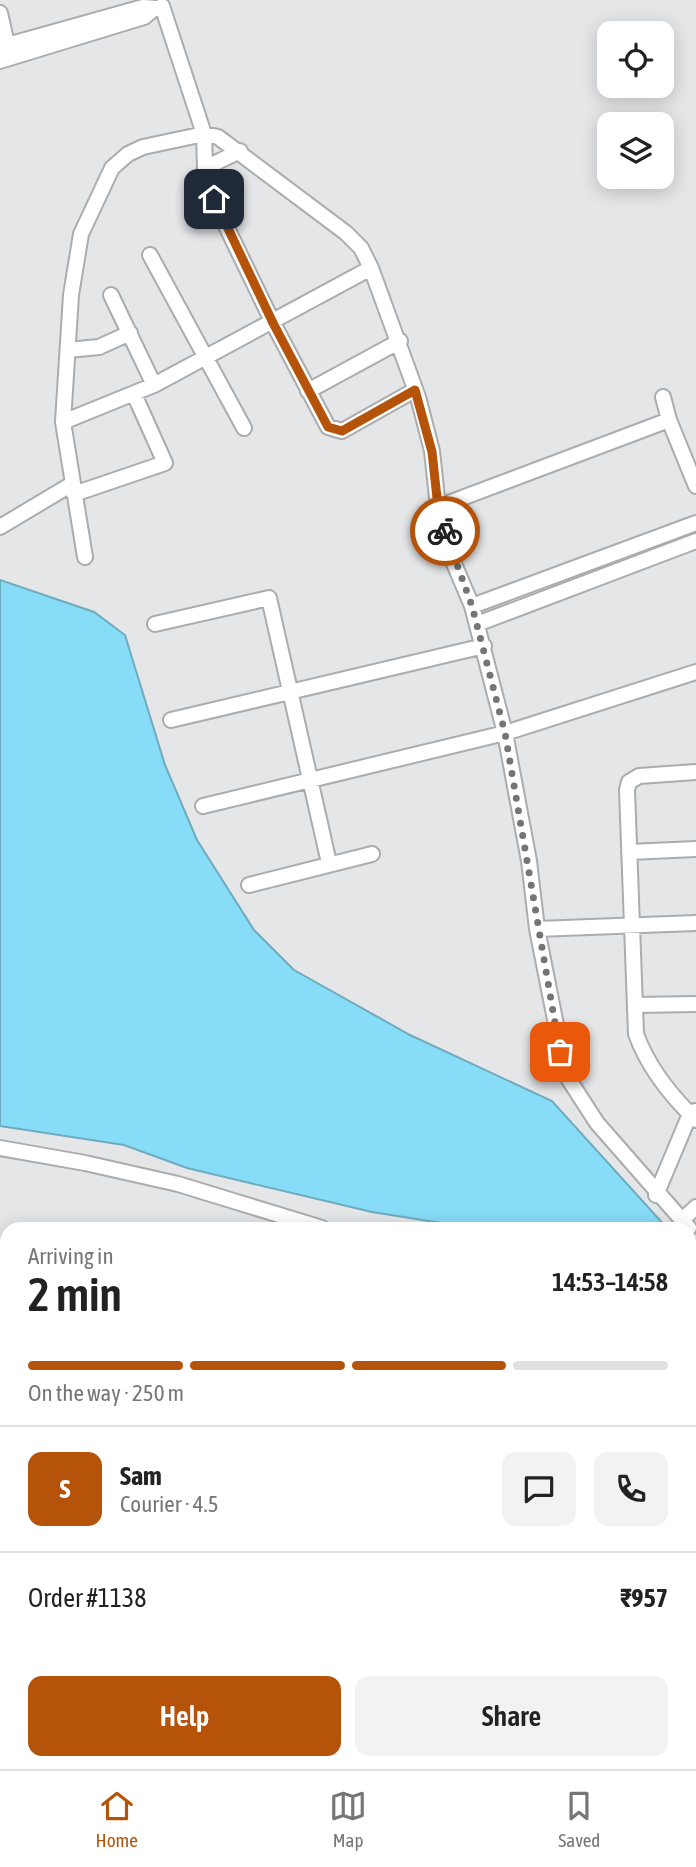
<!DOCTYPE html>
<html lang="en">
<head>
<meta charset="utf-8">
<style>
  :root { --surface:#fff; --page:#f2f2f2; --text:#222; --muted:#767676; --line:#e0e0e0; --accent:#b45309 }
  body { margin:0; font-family:"Asap Condensed",sans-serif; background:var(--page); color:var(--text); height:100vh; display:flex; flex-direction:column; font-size:26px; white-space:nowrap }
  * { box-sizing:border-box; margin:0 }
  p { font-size:23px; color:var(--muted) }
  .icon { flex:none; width:38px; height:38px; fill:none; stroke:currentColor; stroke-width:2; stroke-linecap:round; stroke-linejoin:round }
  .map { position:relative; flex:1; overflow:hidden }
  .details { position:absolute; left:0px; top:1222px; width:696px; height:548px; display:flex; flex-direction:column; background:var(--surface); border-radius:21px 21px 0 0; box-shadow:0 4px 18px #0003 }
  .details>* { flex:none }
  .buttons { position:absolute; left:597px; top:21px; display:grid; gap:14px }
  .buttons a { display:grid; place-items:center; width:77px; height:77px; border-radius:14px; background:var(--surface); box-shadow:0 4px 18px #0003; font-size:35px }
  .pin { position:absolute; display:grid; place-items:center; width:60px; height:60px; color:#fff; margin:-30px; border-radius:14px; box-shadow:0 4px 10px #0006 }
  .courier { position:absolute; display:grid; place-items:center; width:70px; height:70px; margin:-35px; border:5px solid #b45309; border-radius:50%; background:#fff; color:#222; box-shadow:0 2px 9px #0007 }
  .head em { font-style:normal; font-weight:600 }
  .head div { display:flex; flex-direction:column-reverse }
  .head { display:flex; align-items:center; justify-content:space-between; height:119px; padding:0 28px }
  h1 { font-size:46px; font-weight:600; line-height:52px }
  .bar { display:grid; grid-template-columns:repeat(4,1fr); gap:10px 7px; align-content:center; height:84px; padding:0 28px }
  .bar i { height:9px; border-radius:5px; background:var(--line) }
  .bar .on { background:var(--accent) }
  .bar p { grid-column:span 4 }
  .line { display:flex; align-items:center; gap:18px; padding:0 28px; border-top:2px solid var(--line) }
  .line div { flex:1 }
  .round { display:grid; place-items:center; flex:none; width:74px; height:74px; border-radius:14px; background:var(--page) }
  .cta { display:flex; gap:14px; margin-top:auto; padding:14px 28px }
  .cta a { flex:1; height:80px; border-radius:14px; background:var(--accent); color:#fff; font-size:28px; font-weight:600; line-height:80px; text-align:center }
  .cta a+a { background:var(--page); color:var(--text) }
  .tabs { display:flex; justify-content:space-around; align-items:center; height:98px; border-top:2px solid var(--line); background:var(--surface); font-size:19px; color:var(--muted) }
  .tabs a { display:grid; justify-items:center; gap:4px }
  .tabs .on { color:var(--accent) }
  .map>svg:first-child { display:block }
  .water { fill:#87dcf8; stroke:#6fabbf; stroke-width:2 }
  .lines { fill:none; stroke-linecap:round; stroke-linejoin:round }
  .street-casing { stroke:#abacae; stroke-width:18 }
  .street { stroke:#fff; stroke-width:14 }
  .done { stroke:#757576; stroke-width:7; stroke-dasharray:0 12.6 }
  .route { stroke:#b45309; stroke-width:9 }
</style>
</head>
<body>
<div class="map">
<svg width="696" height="1769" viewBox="0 0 696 1769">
  <rect width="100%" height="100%" fill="#e5e6e8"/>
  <path class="water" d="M 0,580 L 94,612 L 125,635 L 165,765 L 197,840 L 254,930 L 294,970 L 410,1035 L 552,1101 L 667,1228 L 454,1228 L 441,1223 L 372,1212 L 187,1168 L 124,1145 L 0,1126 Z"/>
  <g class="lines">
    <g class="street-casing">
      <path id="street" d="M 162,6 L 204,134 L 205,168
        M 0,13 L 9,53
        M 0,47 L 143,7 L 155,8 L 144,17 L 0,61
        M 240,151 L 205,168 L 213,199 L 273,323 L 328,427 L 342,431 L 415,390
        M 150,255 L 244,428
        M 111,295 L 154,385
        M 68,350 L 99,347 L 130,333
        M 308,391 L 400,341
        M 663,397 L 669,420
        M 63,422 L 154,385 L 371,268
        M 74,494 L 165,463 L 134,394
        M 438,507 L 669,420 L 696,486
        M 0,527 L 72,484
        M 85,557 L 63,422 L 71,295 L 81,234 L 112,168 L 128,154 L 143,147 L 204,134 L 218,137 L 346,233 L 361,248 L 371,268 L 418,397 L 432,451 L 438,507 L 452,559 L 472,606 L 505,733 L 529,861 L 537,929 L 566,1075 L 597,1123 L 689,1228
        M 472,606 L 696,523
        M 155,624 L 269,598 L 329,863
        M 477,624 L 696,541
        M 171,720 L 484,646
        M 696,772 L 639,776 L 629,782 L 627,790 L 636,1034 C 648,1067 671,1096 696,1120
        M 203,806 L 505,733 L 696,672
        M 629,852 L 696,849
        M 249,885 L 372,854
        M 537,929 L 696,923
        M 635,1005 L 696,1004
        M 0,1148 L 85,1163 L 178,1184 L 322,1228
        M 656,1195 L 690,1114 L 695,1111
        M 681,1221 L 696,1207
        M 0,1313 L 7,1311
        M 690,1321 L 696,1321
        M 0,1387 L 7,1386
        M 690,1399 L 696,1412
        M 690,1433 L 696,1429
        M 0,1470 L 7,1469
        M 690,1545 L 696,1541
        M 0,1651 L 7,1650
        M 690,1665 L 696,1661
        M 331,1762 L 333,1769
        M 598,1762 L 602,1769
        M 39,1769 L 52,1762
        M 430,1769 L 440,1762
        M 524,1769 L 535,1762"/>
    </g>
    <use href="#street" class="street"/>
  </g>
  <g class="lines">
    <path class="done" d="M 445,531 L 472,606 L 505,733 L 560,1052"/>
    <path class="route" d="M 214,199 L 273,323 L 328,427 L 342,431 L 415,390 L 432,452 L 438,507 L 445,531"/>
  </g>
</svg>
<div class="buttons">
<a><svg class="icon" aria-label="locate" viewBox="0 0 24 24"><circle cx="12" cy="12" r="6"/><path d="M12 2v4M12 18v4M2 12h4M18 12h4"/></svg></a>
<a><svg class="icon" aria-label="layers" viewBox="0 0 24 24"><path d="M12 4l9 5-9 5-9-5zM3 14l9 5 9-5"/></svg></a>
</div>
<div class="pin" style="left:560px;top:1052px;background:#ea580c"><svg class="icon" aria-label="bag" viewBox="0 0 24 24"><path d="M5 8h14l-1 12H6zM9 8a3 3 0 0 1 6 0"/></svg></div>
<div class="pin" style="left:214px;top:199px;background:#1f2937"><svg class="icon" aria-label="home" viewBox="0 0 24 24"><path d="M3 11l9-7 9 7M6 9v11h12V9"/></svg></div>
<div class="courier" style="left:445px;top:531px"><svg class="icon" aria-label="bike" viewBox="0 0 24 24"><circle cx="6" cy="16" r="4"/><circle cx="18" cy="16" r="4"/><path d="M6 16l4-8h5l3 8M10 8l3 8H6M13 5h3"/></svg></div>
<section class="details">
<div class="head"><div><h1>2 min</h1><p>Arriving in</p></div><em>14:53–14:58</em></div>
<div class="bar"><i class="on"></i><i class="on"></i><i class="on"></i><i></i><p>On the way · 250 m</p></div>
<div class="line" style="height:126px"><b class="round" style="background:var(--accent);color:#fff">S</b><div><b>Sam</b><p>Courier · 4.5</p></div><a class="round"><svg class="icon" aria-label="chat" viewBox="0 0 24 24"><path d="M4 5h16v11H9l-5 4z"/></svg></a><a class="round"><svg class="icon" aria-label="phone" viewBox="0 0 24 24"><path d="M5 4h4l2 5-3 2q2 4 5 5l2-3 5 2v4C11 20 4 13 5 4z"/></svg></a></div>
<div class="line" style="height:91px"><div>Order #1138</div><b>₹957</b></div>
<div class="cta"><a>Help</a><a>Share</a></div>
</section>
</div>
<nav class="tabs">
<a class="on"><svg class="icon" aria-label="home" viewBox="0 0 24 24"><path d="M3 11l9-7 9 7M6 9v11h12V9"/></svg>Home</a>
<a><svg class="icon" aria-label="map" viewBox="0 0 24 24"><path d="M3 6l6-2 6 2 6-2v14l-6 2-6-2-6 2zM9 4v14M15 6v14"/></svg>Map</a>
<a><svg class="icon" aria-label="saved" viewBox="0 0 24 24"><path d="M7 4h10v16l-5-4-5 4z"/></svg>Saved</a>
</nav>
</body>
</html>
